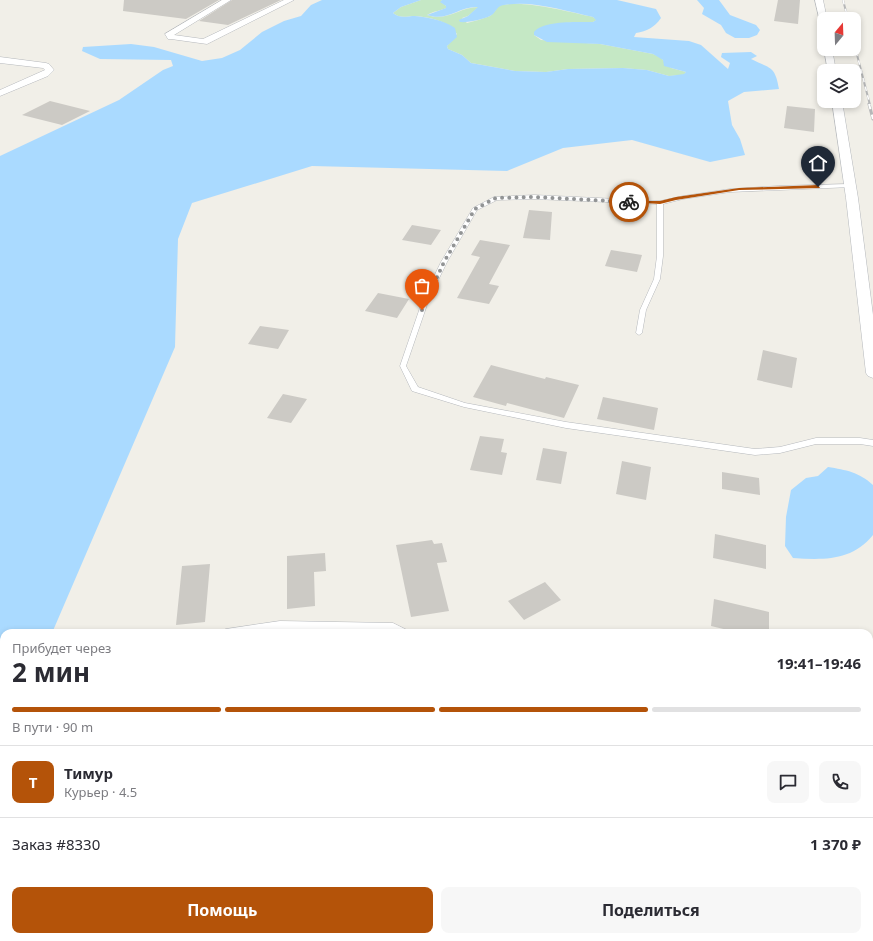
<!DOCTYPE html>
<html lang="ru">
<head>
<meta charset="utf-8">
<style>
  :root { --surface:#fff; --page:#f7f7f7; --text:#2b2b33; --muted:#7c7c81; --line:#e1e1e2; --accent:#b45309 }
  body { margin:0; font-family:"Noto Sans",sans-serif; background:var(--page); color:var(--text); height:100vh; display:flex; flex-direction:column; font-size:15px; white-space:nowrap }
  * { box-sizing:border-box; margin:0 }
  p { font-size:13px; color:var(--muted) }
  .icon { flex:none; width:22px; height:22px; fill:none; stroke:currentColor; stroke-width:2; stroke-linecap:round; stroke-linejoin:round }
  .map { position:relative; flex:1; overflow:hidden }
  .side { position:absolute; left:0px; top:629px; width:873px; height:312px; display:flex; flex-direction:column; background:var(--surface); border-radius:12px 12px 0 0; box-shadow:0 2px 6px #0003 }
  .side>* { flex:none }
  .needle { width:26px; rotate:19deg }
  .buttons { position:absolute; left:817px; top:12px; display:grid; gap:8px }
  .buttons a { display:grid; place-items:center; width:44px; height:44px; border-radius:8px; background:var(--surface); box-shadow:0 2px 6px #0003; font-size:20px }
  .pin { position:absolute; display:grid; place-items:center; width:34px; height:34px; color:#fff; margin:-41px -17px; border-radius:50% 50% 50% 0; rotate:-45deg; box-shadow:0 0 4px #0007 }
  .pin .icon { rotate:45deg }
  .courier { position:absolute; display:grid; place-items:center; width:40px; height:40px; margin:-20px; border:3px solid #b45309; border-radius:50%; background:#fff; color:#222; box-shadow:0 1px 5px #0007 }
  .overview em { font-style:normal; font-weight:700 }
  .overview div { display:flex; flex-direction:column-reverse }
  .overview { display:flex; align-items:center; justify-content:space-between; height:68px; padding:0 12px }
  h1 { font-size:26px; font-weight:700; line-height:30px }
  .bar { display:grid; grid-template-columns:repeat(4,1fr); gap:6px 4px; align-content:center; height:48px; padding:0 12px }
  .bar i { height:5px; border-radius:3px; background:var(--line) }
  .bar .current { background:var(--accent) }
  .bar p { grid-column:span 4 }
  .line { display:flex; align-items:center; gap:10px; padding:0 12px; border-top:1px solid var(--line) }
  .line div { flex:1 }
  .round { display:grid; place-items:center; flex:none; width:42px; height:42px; border-radius:8px; background:var(--page) }
  .button { display:flex; gap:8px; margin-top:auto; padding:8px 12px }
  .button a { flex:1; height:46px; border-radius:8px; background:var(--accent); color:#fff; font-size:16px; font-weight:700; line-height:46px; text-align:center }
  .button a+a { background:var(--page); color:var(--text) }
  .map>svg:first-child { display:block }
  .green { fill:#c5e8c5 }
  .water { fill:#aadaff }
  .building { fill:#cccac5 }
  .lines { fill:none; stroke-linecap:round; stroke-linejoin:round }
  .lane-casing { stroke:#b5b8bc; stroke-width:1 }
  .street-casing { stroke:#b5b8bc; stroke-width:1 }
  .lane { fill:#fff; fill-rule:evenodd }
  .street { fill:#fff; fill-rule:evenodd }
  .rail-far1-casing { stroke:#b6b7b8; stroke-width:2 }
  .rail-casing { stroke:#b6b7b8; stroke-width:3 }
  .rail-far1 { stroke:#fff; stroke-width:1.5; stroke-dasharray:4.5; stroke-linecap:butt }
  .rail { stroke:#fff; stroke-width:2; stroke-dasharray:5.5; stroke-linecap:butt }
  .route { fill:#b45309 }
  .done { stroke:#929495; stroke-width:4; stroke-dasharray:0 7.2 }
</style>
</head>
<body>
<div class="map">
<svg width="873" height="941" viewBox="0 0 873 941">
  <rect width="100%" height="100%" fill="#f1efe8"/>
  <path class="green" d="M 421,0 L 442,0 L 441,2 L 446,6 L 446,8 C 440,11 433,11 427,15 C 448,22 459,7 479,7 L 468,16 L 462,18 L 467,23 C 474,21 483,19 490,16 C 495,13 496,7 501,5 C 524,0 569,12 593,17 L 597,20 L 593,22 L 564,23 L 540,28 L 534,35 L 541,40 L 600,44 L 653,54 L 660,57 L 671,68 L 686,72 L 684,75 L 669,76 L 647,70 L 623,68 L 568,69 L 546,72 L 515,71 L 477,64 L 471,63 L 462,55 L 448,49 L 447,46 L 457,34 C 448,21 430,17 415,16 C 407,16 400,19 393,13 L 401,7 Z"/>
  <path class="water" d="M 322,0 L 421,0 L 401,7 L 393,13 C 400,19 407,16 415,16 C 427,17 444,20 455,28 L 457,37 L 447,46 L 448,49 L 462,55 L 471,63 L 515,71 L 546,72 L 568,69 L 623,68 L 647,70 L 669,76 L 684,74 L 686,72 L 664,66 L 663,60 L 653,54 L 600,44 L 547,42 L 534,35 L 534,32 C 543,20 579,22 593,22 L 596,20 L 593,17 C 565,11 533,0 504,5 C 497,6 497,10 493,14 C 487,19 467,23 460,22 L 459,20 L 468,16 L 478,7 C 459,6 448,22 427,15 L 446,8 L 446,6 L 440,2 L 442,0 L 617,0 L 656,9 L 661,18 C 654,28 647,31 636,33 L 634,37 L 689,41 L 701,45 L 728,69 L 730,63 L 721,57 L 722,53 L 751,52 L 757,56 L 751,59 C 771,69 775,66 779,89 L 744,92 L 728,101 L 732,125 L 740,139 L 745,155 L 710,162 L 632,140 L 563,148 L 507,171 L 312,166 L 192,203 L 178,239 L 175,347 L 52,633 L 4,633 L 4,937 L 72,937 L 74,941 L 0,941 L 0,156 L 119,100 L 163,70 L 173,66 L 171,60 L 100,59 L 82,51 L 83,47 L 131,44 L 154,47 L 202,61 L 222,58 L 240,50 L 262,32 L 284,21 L 301,16 L 311,5 Z
    M 697,0 L 719,0 L 730,15 L 756,25 L 760,30 L 757,35 L 749,38 L 735,38 L 726,33 L 721,25 L 702,14 L 704,8 Z
    M 828,467 C 846,470 859,472 873,485 L 873,535 C 852,561 824,560 793,558 L 785,546 L 786,517 L 791,490 L 806,478 L 818,476 Z"/>
  <path class="building" d="M 124,0 L 219,0 L 186,19 L 123,11 Z
    M 232,0 L 281,0 L 228,25 L 199,21 Z
    M 778,0 L 800,0 L 798,24 L 774,21 Z
    M 50,101 L 90,111 L 62,125 L 22,115 Z
    M 787,106 L 815,109 L 814,132 L 784,128 Z
    M 529,210 L 552,212 L 550,240 L 523,238 Z
    M 412,225 L 441,230 L 431,245 L 402,240 Z
    M 480,240 L 510,245 L 489,284 L 499,286 L 489,304 L 457,298 L 480,257 L 471,255 Z
    M 611,250 L 642,255 L 637,272 L 605,266 Z
    M 378,293 L 409,299 L 397,318 L 365,311 Z
    M 260,326 L 289,330 L 278,349 L 248,344 Z
    M 763,350 L 797,358 L 792,388 L 757,380 Z
    M 491,365 L 545,379 L 546,377 L 579,385 L 564,418 L 507,403 L 506,406 L 473,397 Z
    M 283,394 L 307,399 L 291,423 L 267,418 Z
    M 603,397 L 658,408 L 654,430 L 597,419 Z
    M 480,436 L 504,439 L 501,452 L 507,453 L 502,475 L 470,470 Z
    M 543,448 L 567,452 L 561,484 L 536,480 Z
    M 622,461 L 651,467 L 646,500 L 616,494 Z
    M 722,472 L 759,478 L 760,495 L 722,489 Z
    M 715,534 L 766,545 L 766,569 L 713,558 Z
    M 432,540 L 434,544 L 442,543 L 447,562 L 437,563 L 449,611 L 411,617 L 396,545 Z
    M 325,553 L 326,571 L 314,572 L 315,606 L 287,609 L 287,556 Z
    M 210,564 L 205,622 L 176,625 L 182,566 Z
    M 545,582 L 561,600 L 524,620 L 508,601 Z
    M 714,599 L 769,612 L 769,633 L 740,633 L 711,626 Z"/>
  <g class="lines">
    <g class="lane-casing">
      <path id="lane" d="M 850,184 L 852,185 L 852,187 L 730,192 L 683,199 L 663,204 L 663,256 L 660,279 L 646,310 L 642,333 L 639,335 L 636,333 L 640,310 L 654,279 L 657,256 L 657,204 L 534,199 L 497,200 L 477,210 L 447,262 L 429,299 L 406,366 L 418,387 L 465,403 L 566,422 L 755,449 L 780,447 L 816,438 L 860,438 L 873,440 L 873,446 L 860,444 L 816,444 L 780,453 L 755,455 L 566,428 L 464,407 L 412,391 L 400,366 L 423,299 L 441,262 L 473,208 L 494,197 L 534,195 L 660,201 L 683,196 L 730,189 L 778,186 Z
        M 280,621 L 393,623 L 407,630 L 409,633 L 395,633 L 392,631 L 280,629 L 253,633 L 221,633 L 223,630 L 226,629 Z
        M 869,786 L 873,786 L 873,796 L 869,796 Z
        M 430,937 L 442,937 L 441,941 L 429,941 Z"/>
    </g>
    <g class="street-casing">
      <path id="street" d="M 222,0 L 231,0 L 174,35 L 203,39 L 284,0 L 294,0 L 207,44 L 171,39 L 168,39 L 165,34 Z
        M 815,0 L 823,0 L 827,19 L 824,19 L 824,24 L 820,22 Z
        M 824,49 L 832,49 L 836,71 L 828,71 Z
        M 0,57 L 46,63 L 49,64 L 54,70 L 48,76 L 0,96 L 0,90 L 45,70 L 43,68 L 0,63 Z
        M 832,101 L 842,101 L 858,198 L 873,315 L 873,378 L 868,376 L 866,373 L 846,198 Z"/>
    </g>
    <use href="#lane" class="lane"/>
    <use href="#street" class="street"/>
    <g class="rail-far1-casing">
      <path id="rail-far1" d="M 843,0 L 848,19
        M 854,33 L 858,48
        M 854,43 L 870,105"/>
    </g>
    <g class="rail-casing">
      <path id="rail" d="M 869,104 L 873,119"/>
    </g>
    <use href="#rail-far1" class="rail-far1"/>
    <use href="#rail" class="rail"/>
  </g>
  <path class="route" d="M 818,185 L 820,188 L 739,190 L 676,200 L 660,204 L 626,202 L 629,201 L 660,201 L 676,197 L 739,188 Z"/>
  <g class="lines">
    <path class="done" d="M 422,310 L 444,262 L 475,209 L 496,198 L 534,197 L 629,202"/>
  </g>
</svg>
<div class="buttons">
<a><svg class="needle" viewBox="-14 -14 28 28"><path d="M0-13l5 13h-10z" fill="#e53935"/><path d="M0 13l5-13h-10z" fill="#7c7c81"/></svg></a>
<a><svg class="icon" aria-label="layers" viewBox="0 0 24 24"><path d="M12 4l9 5-9 5-9-5zM3 14l9 5 9-5"/></svg></a>
</div>
<div class="pin" style="left:422px;top:310px;background:#ea580c"><svg class="icon" aria-label="bag" viewBox="0 0 24 24"><path d="M5 8h14l-1 12H6zM9 8a3 3 0 0 1 6 0"/></svg></div>
<div class="pin" style="left:818px;top:187px;background:#1f2937"><svg class="icon" aria-label="home" viewBox="0 0 24 24"><path d="M3 11l9-7 9 7M6 9v11h12V9"/></svg></div>
<div class="courier" style="left:629px;top:202px"><svg class="icon" aria-label="bike" viewBox="0 0 24 24"><circle cx="6" cy="16" r="4"/><circle cx="18" cy="16" r="4"/><path d="M6 16l4-8h5l3 8M10 8l3 8H6M13 5h3"/></svg></div>
<section class="side">
<div class="overview"><div><h1>2 мин</h1><p>Прибудет через</p></div><em>19:41–19:46</em></div>
<div class="bar"><i class="current"></i><i class="current"></i><i class="current"></i><i></i><p>В пути · 90 m</p></div>
<div class="line" style="height:72px"><b class="round" style="background:var(--accent);color:#fff">Т</b><div><b>Тимур</b><p>Курьер · 4.5</p></div><a class="round"><svg class="icon" aria-label="chat" viewBox="0 0 24 24"><path d="M4 5h16v11H9l-5 4z"/></svg></a><a class="round"><svg class="icon" aria-label="phone" viewBox="0 0 24 24"><path d="M5 4h4l2 5-3 2q2 4 5 5l2-3 5 2v4C11 20 4 13 5 4z"/></svg></a></div>
<div class="line" style="height:52px"><div>Заказ #8330</div><b>1 370 ₽</b></div>
<div class="button"><a>Помощь</a><a>Поделиться</a></div>
</section>
</div>
</body>
</html>
